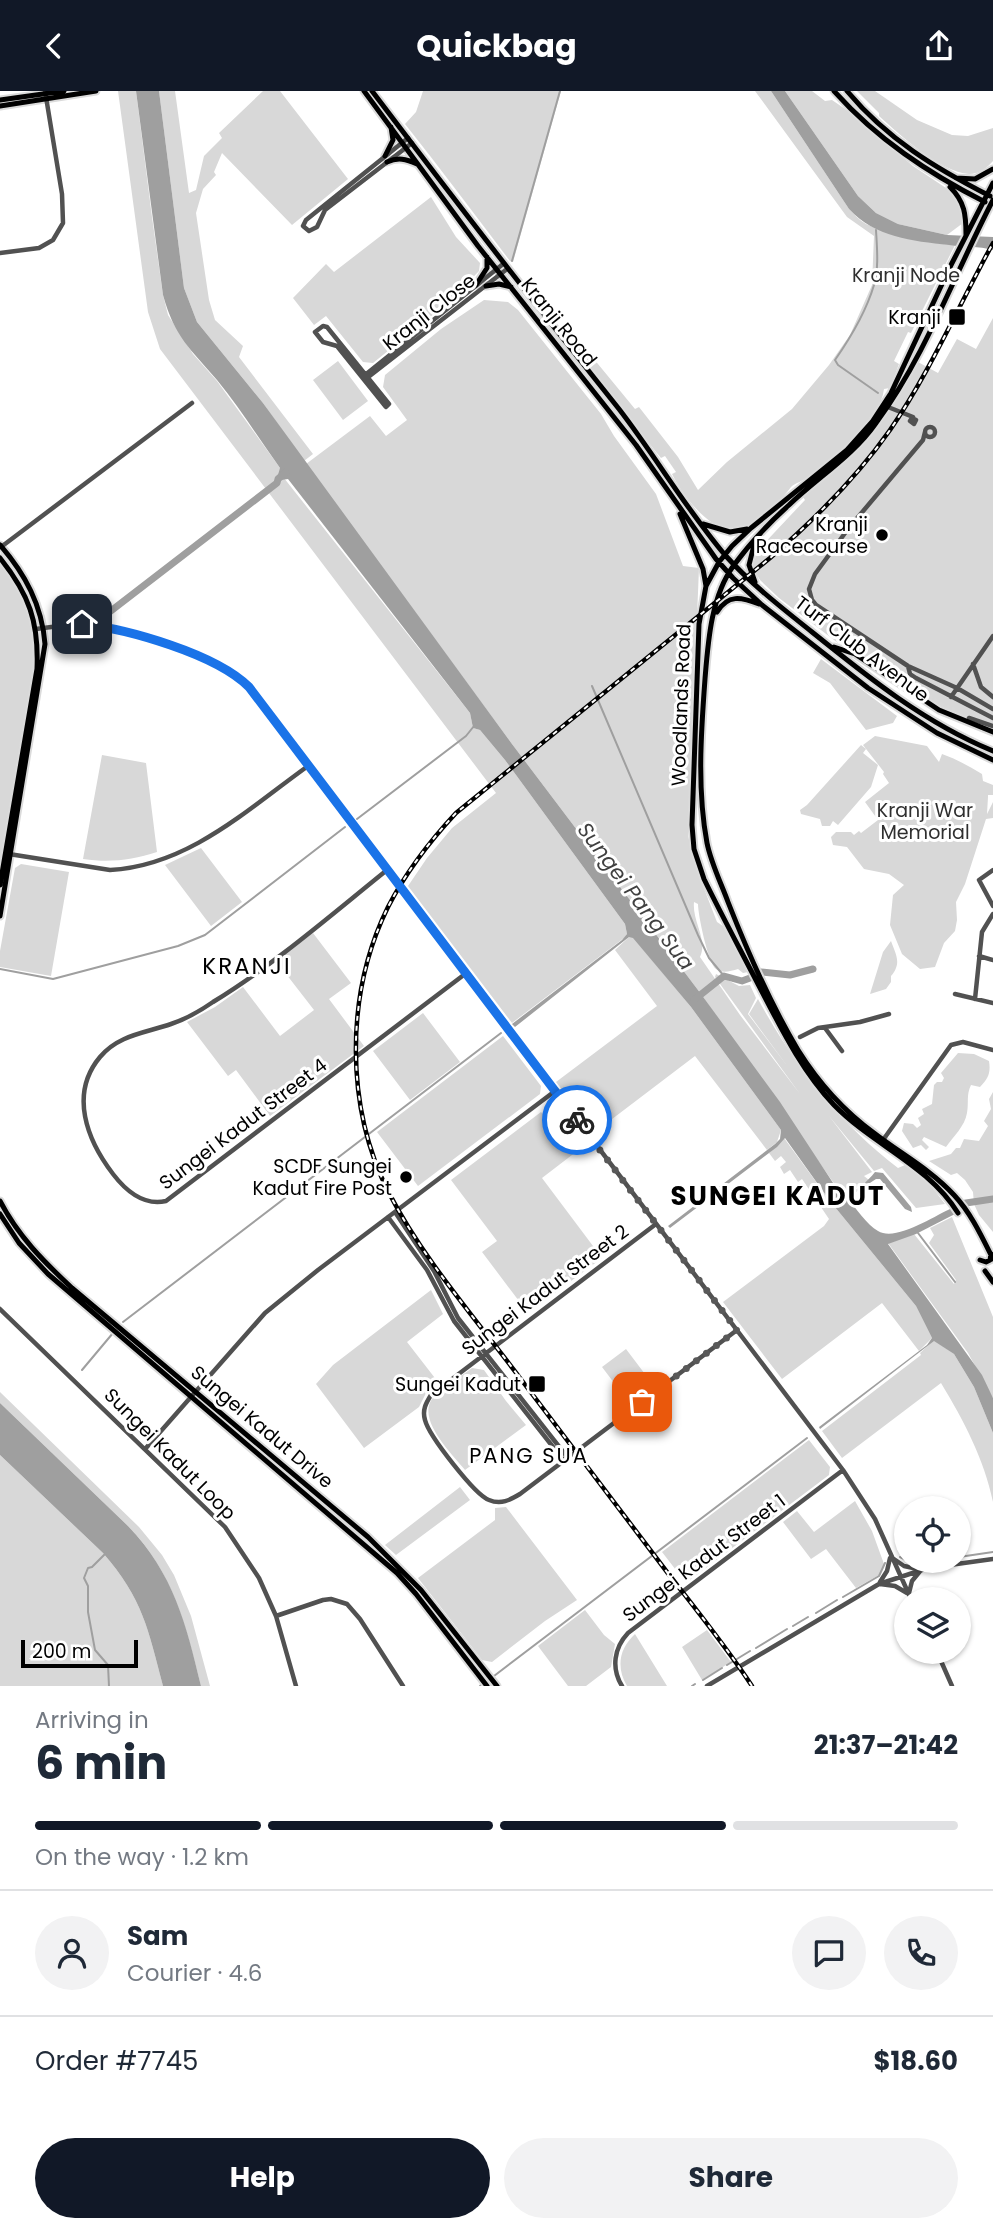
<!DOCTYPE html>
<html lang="en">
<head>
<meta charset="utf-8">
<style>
  :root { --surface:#fff; --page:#f2f2f3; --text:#1f2937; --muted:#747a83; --line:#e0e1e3; --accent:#111827 }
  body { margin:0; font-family:Poppins,sans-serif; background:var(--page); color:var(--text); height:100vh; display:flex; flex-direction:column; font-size:26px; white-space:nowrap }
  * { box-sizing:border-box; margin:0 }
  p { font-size:23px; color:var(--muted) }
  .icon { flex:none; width:38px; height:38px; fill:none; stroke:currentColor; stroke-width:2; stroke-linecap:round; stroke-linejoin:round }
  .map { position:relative; height:1595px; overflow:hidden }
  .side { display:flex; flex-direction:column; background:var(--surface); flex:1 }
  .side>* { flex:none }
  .buttons { position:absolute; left:894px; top:1405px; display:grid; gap:14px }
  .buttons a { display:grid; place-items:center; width:77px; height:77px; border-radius:50%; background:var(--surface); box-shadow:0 2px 5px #0004; font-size:35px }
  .scale { position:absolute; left:21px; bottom:18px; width:117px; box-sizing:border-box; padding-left:7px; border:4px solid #000; border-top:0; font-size:19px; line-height:24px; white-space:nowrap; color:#000; -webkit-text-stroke:5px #fff; paint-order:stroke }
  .pin { position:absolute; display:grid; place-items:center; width:60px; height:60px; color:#fff; margin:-30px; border-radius:14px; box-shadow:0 4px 10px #0006 }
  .courier { position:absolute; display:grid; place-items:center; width:70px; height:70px; margin:-35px; border:5px solid #1a73e8; border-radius:50%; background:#fff; color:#222; box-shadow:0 2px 9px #0007 }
  .head em { font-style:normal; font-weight:700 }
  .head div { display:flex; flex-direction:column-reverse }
  .head { display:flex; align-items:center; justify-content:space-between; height:119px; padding:0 35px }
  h1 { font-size:46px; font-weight:700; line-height:52px }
  .bar { display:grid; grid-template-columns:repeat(4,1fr); gap:10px 7px; align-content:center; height:84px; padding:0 35px }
  .bar i { height:9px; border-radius:5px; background:var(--line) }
  .bar .on { background:var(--accent) }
  .bar p { grid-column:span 4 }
  .line { display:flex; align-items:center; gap:18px; padding:0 35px; border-top:2px solid var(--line) }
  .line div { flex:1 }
  .round { display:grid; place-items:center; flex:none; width:74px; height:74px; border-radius:37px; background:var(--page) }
  .action { display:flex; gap:14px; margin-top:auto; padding:14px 35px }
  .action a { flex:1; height:80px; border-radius:42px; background:var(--accent); color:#fff; font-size:28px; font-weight:700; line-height:80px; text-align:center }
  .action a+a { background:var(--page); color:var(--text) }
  header { display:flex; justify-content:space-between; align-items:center; height:91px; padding:0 35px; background:var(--accent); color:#fff; font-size:32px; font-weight:700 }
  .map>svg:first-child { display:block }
  .green { fill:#d8d8d8 }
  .water { fill:#9f9f9f }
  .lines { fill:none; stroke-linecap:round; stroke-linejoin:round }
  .stream { stroke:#9f9f9f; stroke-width:2 }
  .river { stroke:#9f9f9f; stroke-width:7 }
  .minor-tunnel { stroke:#d9d9d9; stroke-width:4.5; stroke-dasharray:4.5 2; stroke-linecap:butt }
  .major-casing { stroke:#dbdbdb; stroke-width:9 }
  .minor { stroke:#515151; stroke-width:4.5 }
  .major { stroke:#000; stroke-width:5 }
  .rail-casing { stroke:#000; stroke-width:4.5 }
  .rail { stroke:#fff; stroke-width:2; stroke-dasharray:5; stroke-linecap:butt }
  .done { stroke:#595959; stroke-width:7; stroke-dasharray:0 12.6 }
  .route { stroke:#1a73e8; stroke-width:9 }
  .poi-dot { fill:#000; stroke:#fff; stroke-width:2.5 }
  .labels { text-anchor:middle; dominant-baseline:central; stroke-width:6; stroke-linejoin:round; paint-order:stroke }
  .park-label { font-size:19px; fill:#2f2f2f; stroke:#fff }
  .street-label { font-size:19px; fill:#000; stroke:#fff }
  .poi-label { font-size:19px; fill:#000; stroke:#fff; text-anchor:end }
  .water-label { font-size:21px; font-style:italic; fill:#404040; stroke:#fff }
  .neighbourhood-label { font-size:21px; letter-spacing:2px; fill:#000; stroke:#fff }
  .quarter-label { font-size:23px; letter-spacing:2px; fill:#000; stroke:#fff }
  .district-label { font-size:26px; font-weight:bold; letter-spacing:2px; fill:#000; stroke:#fff }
</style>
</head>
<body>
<header><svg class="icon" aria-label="back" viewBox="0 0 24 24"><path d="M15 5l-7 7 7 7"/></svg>Quickbag<svg class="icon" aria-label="share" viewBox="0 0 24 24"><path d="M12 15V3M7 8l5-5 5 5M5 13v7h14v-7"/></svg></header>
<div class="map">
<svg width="993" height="1595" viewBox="0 0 993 1595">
  <rect width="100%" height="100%" fill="#fff"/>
  <path class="green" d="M 118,0 L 136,0 L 152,126 L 163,204 L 168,224 L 193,263 L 217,290 L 280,377 L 280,382 L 470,622 L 473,637 L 480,639 L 505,669 L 625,833 L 627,843 L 624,847 L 512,932 L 408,795 L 427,767 L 452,737 L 496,702 L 160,258 L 148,221 Z
    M 159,0 L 175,0 L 189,102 L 196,99 L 204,65 L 222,47 L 219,42 L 263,0 L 280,0 L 348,88 L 292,134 L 222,62 L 214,81 L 216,84 L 203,98 L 196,122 L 209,209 L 215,229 L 243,255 L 239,266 L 313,363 L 304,370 L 263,312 L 197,231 L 184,197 Z
    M 423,0 L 561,0 L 513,171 L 510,170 C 475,124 441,78 405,33 L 416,21 Z
    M 755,0 L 771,0 L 849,118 C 854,123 859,129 866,133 C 887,143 932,153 955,154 L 911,242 L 908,241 L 894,270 L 899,273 L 890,297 L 884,298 C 880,331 834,365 809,385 C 804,390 795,392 791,396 C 781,410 752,438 733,439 C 709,440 681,402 672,383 L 676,381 L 665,365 L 661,367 L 656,361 L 575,258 L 578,253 L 570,239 L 635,318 L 639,316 L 678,366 L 698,399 L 727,371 L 792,318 L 829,274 L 850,244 L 872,194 L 874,145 L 847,126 Z
    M 785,0 L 812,0 L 825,10 L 832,9 L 851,22 L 913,75 L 949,99 L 959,114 L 963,132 L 947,144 L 898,133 L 876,122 L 858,105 Z
    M 857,0 L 875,0 L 917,29 L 952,44 L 968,45 L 993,37 L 993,70 C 987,77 979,83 969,83 C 940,81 900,44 879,25 L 879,22 Z
    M 431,106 L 456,146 L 480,172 L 479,180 L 450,210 L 373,272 L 363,271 L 326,225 L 314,234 L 293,207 L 326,173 L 334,181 Z
    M 484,209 L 508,211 L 518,219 L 601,323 L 614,345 L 656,403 L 683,475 L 699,477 L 688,745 L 698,782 L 717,831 L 723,835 L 748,881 L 743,882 L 738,878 C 731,880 722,883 716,878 C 708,872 698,824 698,813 L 694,811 C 692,831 708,848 700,866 L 740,924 L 800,1003 L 715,886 L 716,883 L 739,895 L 750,894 L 756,907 L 748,923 L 788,976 L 749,923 L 758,908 C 794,974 838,1031 898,1077 L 905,1074 L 929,1092 L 945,1113 L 916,1117 L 882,1077 L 874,1080 L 829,1025 L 872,1081 L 864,1085 L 869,1089 L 845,1104 L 840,1101 L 701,903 L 512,653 L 306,373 L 370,325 L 386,345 L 407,329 L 383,296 L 385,284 L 441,238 Z
    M 993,227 L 993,639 L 940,618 L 859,560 L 838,552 L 779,507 L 760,489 L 752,476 L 758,459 L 805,409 L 803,406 L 855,361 L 872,342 L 918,271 L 938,282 L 957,248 L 976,258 Z
    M 338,270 L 368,310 L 343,329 L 313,289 Z
    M 0,466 L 21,496 L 34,544 L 33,582 L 0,786 Z
    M 821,568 L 897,625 L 893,632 L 866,639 L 830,592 L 813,582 Z
    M 875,645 L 927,655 L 939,671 L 942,663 C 956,668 969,675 982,683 L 983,690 L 993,694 L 993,704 L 988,704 L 988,706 L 987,723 L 993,711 L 993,727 L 986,728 L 965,793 L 956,811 L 957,829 L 955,840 L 944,852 L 935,876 L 920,878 L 902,863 L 890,834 L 893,804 L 904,794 L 889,783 L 864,778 L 847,756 L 833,754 L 831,746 L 836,741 L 851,741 L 854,744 L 859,740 L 861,742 L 878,729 L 865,711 L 889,692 L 883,683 L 884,681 L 863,654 Z
    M 861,654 L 866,658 L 863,662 L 878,674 L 871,696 L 838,734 L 833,730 L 830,735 L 822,735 L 820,728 L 801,723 L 800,719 L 807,714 Z
    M 102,664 L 146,672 L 157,761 C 132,769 110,772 83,768 Z
    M 201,757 L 242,811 L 211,835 L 165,774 Z
    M 21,773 L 69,781 L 51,885 L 0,876 L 0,860 L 15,777 Z
    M 313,842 L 351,892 L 329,908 L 364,955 L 270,1025 L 236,979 L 228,985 L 187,931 L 215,916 L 243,896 L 280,945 L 314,919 L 276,870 Z
    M 629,846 L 633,846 L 691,916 L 781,1039 L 777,1051 L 767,1059 L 695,965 L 595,1041 L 556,991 L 657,915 L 615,859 Z
    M 891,850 C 896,864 902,872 891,885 L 891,891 L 886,898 L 870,903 L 883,861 Z
    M 423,922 L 460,971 L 410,1009 L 373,960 Z
    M 503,945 L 541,995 L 540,1003 L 418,1095 L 377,1041 Z
    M 958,962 L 974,963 L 989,970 C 991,982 988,988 980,996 L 971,994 C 966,1004 969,1012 967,1022 C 965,1035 953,1046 946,1056 L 924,1046 L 922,1049 L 929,1056 L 926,1059 L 921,1054 L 913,1057 L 902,1040 L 904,1032 L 913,1033 L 917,1037 L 921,1034 L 918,1027 L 924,1023 L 922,1018 L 932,1013 L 934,994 L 937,991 L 942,991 L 944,987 L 941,982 Z
    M 993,1001 L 993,1141 L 979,1124 L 974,1113 L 973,1101 L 965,1089 L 957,1082 L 951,1084 L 929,1070 L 951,1063 L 956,1057 L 960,1057 L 964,1048 L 979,1050 L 988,1035 L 984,1030 L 991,1018 L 989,1008 Z
    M 560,1020 L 585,1054 L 542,1087 L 602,1167 L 528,1222 L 482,1161 L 497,1150 L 451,1089 L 541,1021 L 548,1029 Z
    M 784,1047 L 830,1110 L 916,1215 L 932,1247 L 919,1260 L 882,1212 L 782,1288 L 723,1211 L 824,1135 L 829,1128 L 802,1088 L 798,1091 L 790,1079 L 784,1083 L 780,1076 L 786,1071 L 781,1065 L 775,1070 L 769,1062 Z
    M 952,1126 L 993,1226 L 993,1307 L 968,1262 L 888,1152 L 914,1143 L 954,1193 L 956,1189 L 929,1152 L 934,1144 L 930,1137 Z
    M 431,1199 L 443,1223 L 407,1251 L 438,1291 L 426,1302 L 419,1316 L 364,1357 L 316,1293 L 333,1274 Z
    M 934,1249 L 954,1263 L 974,1296 L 993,1342 L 993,1411 C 984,1368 964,1330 941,1292 L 842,1367 L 822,1340 L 921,1264 L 920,1262 Z
    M 626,1258 L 654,1295 L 630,1313 L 602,1276 Z
    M 472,1277 L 484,1279 L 506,1310 L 526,1334 L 465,1379 C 452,1363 417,1329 432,1308 C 442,1296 460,1286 472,1277 Z
    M 0,1301 L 139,1436 L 162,1464 L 174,1484 L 191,1525 L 210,1595 L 201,1595 C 186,1535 173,1481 128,1435 L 0,1312 Z
    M 809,1349 L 830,1376 L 829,1384 L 686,1492 L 662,1461 Z
    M 0,1364 L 103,1462 C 143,1508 148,1538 163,1595 L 0,1595 Z
    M 460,1396 L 470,1409 L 396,1464 L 385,1454 Z
    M 855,1410 L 872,1440 L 884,1473 L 879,1484 L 856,1497 L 826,1458 L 811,1468 L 783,1431 L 797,1420 L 814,1441 Z
    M 506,1416 L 577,1509 L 545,1530 L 492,1571 L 482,1569 L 418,1487 L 495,1429 L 495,1417 Z
    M 585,1519 L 604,1544 L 615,1553 L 611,1576 L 586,1595 L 568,1595 L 538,1555 Z
    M 707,1539 L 731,1571 L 702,1589 L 682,1556 Z
    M 635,1543 L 667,1595 L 627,1595 C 616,1576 619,1558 635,1543 Z"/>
  <path class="water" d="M 136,0 L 159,0 L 184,197 L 197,231 L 263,312 L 512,653 L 701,903 L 780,1011 L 839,1101 L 845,1104 C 858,1099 867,1091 875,1081 L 883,1082 L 911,1116 L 912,1121 L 905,1118 L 880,1088 L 876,1088 L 847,1107 C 856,1117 867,1134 878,1140 C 896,1151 934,1125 952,1117 L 955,1123 L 916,1143 L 888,1153 L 982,1284 L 993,1307 L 993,1342 L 974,1296 L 954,1263 L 934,1250 L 820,1338 L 819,1336 L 927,1254 L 932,1247 L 916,1215 L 830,1110 L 785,1047 L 777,1056 L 670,1137 L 668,1135 L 775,1053 L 780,1048 L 781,1039 L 691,916 L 633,847 L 629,846 L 515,936 L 512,933 L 622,849 L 627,843 L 625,833 L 505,669 L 480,639 L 473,637 L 470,622 L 288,388 L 281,389 L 278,384 L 280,377 C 259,348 240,317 217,289 C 190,257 175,247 163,204 Z
    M 771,0 L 785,0 L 858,105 L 876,122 L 898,133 L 947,144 L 993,146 L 993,159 C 978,155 965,156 949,154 C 912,150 875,146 849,118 Z
    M 0,1312 L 128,1435 C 174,1483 186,1533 201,1595 L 163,1595 C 148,1538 143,1508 103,1462 L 0,1364 Z"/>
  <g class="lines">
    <path class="stream" d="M 876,139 C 877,157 879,177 874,194 C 866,221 851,246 835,269 L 838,274 L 878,302
      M 512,170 L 560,0
      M 592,595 L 698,844 L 709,867 L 724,885
      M 357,728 L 466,645 L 474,635
      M 0,878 L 53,888 L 178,855 L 205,844 L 345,736
      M 918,1142 L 955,1191
      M 123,1231 L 501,942
      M 82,1279 L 113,1242
      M 106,1462 L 92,1476 L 88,1477 L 84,1487 L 88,1495 L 88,1521 L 95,1559 L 108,1574 L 109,1595
      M 900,1466 L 906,1469
      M 959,1466 L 993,1461
      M 909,1470 L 929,1470
      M 843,1506 L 879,1485 L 885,1472
      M 816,1522 L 837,1509
      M 793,1535 L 808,1526
      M 756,1557 L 787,1538
      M 727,1574 L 750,1560
      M 494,1585 L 807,1347
      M 703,1589 L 722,1577
      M 480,1595 L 481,1594
      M 692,1595 L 695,1593"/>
    <path class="river" d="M 103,526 L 277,392 L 278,388 L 286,381
      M 761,881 L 790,884 L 813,878
      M 694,909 L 724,885 L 742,890 L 750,887
      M 966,1112 L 993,1108"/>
    <path class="minor-tunnel" d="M 911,579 C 915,606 948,615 969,627"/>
    <g class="major-casing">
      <path id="major" d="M 364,0 L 478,155 L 636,354 L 716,468 L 733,487 L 762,514 L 868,597 L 937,642 L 993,669
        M 372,0 C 453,107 535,213 619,318 C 656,366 686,418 725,464 C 751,493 782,517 812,541 C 869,587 925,632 993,660
        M 834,0 C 877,48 928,82 985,111
        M 847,0 C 887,48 935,77 990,105
        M 0,9 L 64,0
        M 0,15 L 96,0
        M 385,65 L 393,49 L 391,36
        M 387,71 C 398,66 406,68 417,73
        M 956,87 L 975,88 L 993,78
        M 950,96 C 965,111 966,124 966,144
        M 993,109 C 954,184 926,264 876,332 C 853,365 818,386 789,414 C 769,432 750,452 734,474 C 711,505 708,551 705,588 C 701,642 697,698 707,752 C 711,772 721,792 728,811 C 748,862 770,912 798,959 C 818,991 844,1020 874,1042 C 901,1063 930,1078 954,1104 C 971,1122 982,1146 993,1168
        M 476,194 L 487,177 L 487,166
        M 486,195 L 499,193 L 511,196
        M 680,423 L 703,478 L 706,495
        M 703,433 L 730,441 L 747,438
        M 0,454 C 25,483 42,514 45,553 L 0,825
        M 754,454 L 749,474 L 755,491
        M 0,467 C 29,503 39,531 37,578 L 0,794
        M 717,521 C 728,503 741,506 759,513
        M 834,556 L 855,563 L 939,619 L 993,641
        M 0,1110 C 18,1145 43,1170 72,1197 L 368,1446 L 421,1499 L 497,1595
        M 958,1122 C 928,1074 873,1054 834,1014 C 801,979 780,935 758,893 C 740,858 721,823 704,788 L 694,758 L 692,734 L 699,533 L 706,495 L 719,471 L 732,455 L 751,437 L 847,359 L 872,331 L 891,302 L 950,176 L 993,92
        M 0,1123 L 19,1152 L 48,1183 L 397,1482 L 416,1503 L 487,1595
        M 980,1169 L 986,1171 L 990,1169 L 991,1163
        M 985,1180 L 993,1191"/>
    </g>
    <path class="minor" d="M 408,47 L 306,129 L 303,135 L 309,140 L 317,136 L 325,119 L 412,52
      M 0,162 L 39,157 L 53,149 L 63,132 L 62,103 L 45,0
      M 323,235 L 327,236 L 389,313 L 386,316 L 337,255 L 323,251 L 315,241 Z
      M 365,284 L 503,173
      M 367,287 L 507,178
      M 888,316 L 913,326
      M 912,327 L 916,329 L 914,333 L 910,330 Z
      M925 341a5 5 0 1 1 10 0a5 5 0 1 1-10 0Z
      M 925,341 L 923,349 L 848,438 L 815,483 L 809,498 L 812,509 L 816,514 L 908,575 L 957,597 L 993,618
      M 1,456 L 192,312
      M 36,538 L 82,532 L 124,539 L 211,570 L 237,584 L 249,596 L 843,1379 L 875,1428 L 911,1508
      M 973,573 L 981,596 L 993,606
      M 908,575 L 910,583 L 916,587 L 993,627
      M 951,606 L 993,545
      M 969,627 L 993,635
      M 9,763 L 110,779 C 188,775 248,718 308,675
      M 387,779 C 331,824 275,873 213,911 C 200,920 186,928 171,933 C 145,942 118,944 100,966 C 69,1003 87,1049 113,1083 C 126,1100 144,1115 166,1110 L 465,883
      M 993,779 L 979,789 L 993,815
      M 979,865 L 993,869
      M 955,903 L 993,912
      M 975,908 L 982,841 L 993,823
      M 825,937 L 842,960
      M 800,946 L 818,937 L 860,931 L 889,923
      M 883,1049 L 951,954 L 963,951 L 993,959
      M 395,1121 L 434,1180 L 458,1227 L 568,1367
      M 388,1126 L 427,1179 L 454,1230 L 564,1370
      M 656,1133 L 431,1304 C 426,1312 422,1319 425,1329 C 429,1345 475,1404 489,1409 C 501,1414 510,1409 520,1403 L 737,1239
      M 0,1218 L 225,1436 L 259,1487 L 276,1525 L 296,1595
      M 146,1357 L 265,1222 L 318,1179 L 555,1000
      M 891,1466 L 904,1475 L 918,1478
      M 880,1491 L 887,1480 L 890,1467
      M 880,1493 L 895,1495 L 907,1502
      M 909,1502 L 912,1490 L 921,1479
      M 276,1525 L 323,1509 L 331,1508 L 347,1513 L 360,1528 L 403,1595
      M 937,1561 L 952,1595
      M 622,1595 C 611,1577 614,1557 628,1542 L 843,1379
      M 707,1595 L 879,1493 L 928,1477 L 993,1468"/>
    <use href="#major" class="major"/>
    <g class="rail-casing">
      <path id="rail" d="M 752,1595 C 727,1557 698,1521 670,1485 C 620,1419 570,1353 520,1287 C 476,1228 423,1168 389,1102 C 345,1016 345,903 388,816 C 406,781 429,751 456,722 L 770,467 C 813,430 857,386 890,339 C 930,281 959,214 993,152"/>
    </g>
    <use href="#rail" class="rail"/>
  </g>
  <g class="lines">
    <path class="done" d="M 577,1029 L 737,1239 L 642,1311"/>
    <path class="route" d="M 82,533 C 128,538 216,563 249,596 L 577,1029"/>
  </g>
  <g class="poi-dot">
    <rect x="948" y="217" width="18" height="18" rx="3.5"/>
    <circle cx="882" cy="444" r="7"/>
    <circle cx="406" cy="1086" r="7"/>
    <rect x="528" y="1284" width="18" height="18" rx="3.5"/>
  </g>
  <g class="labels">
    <g class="park-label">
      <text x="906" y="184">Kranji Node</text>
      <text x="925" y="719">Kranji War<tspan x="925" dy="22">Memorial</tspan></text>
    </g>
    <g class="street-label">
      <text transform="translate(429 221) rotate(-38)">Kranji Close</text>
      <text transform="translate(559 231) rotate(51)">Kranji Road</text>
      <text transform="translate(862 558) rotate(37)">Turf Club Avenue</text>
      <text transform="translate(681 614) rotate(-88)">Woodlands Road</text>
      <text transform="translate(243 1033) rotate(-37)">Sungei Kadut Street 4</text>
      <text transform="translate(545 1199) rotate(-37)">Sungei Kadut Street 2</text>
      <text transform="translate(262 1336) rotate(40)">Sungei Kadut Drive</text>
      <text transform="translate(170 1363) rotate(45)">Sungei Kadut Loop</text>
      <text transform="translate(704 1467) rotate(-37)">Sungei Kadut Street 1</text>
    </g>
    <g class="poi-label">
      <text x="941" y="226">Kranji</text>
      <text x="868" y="433">Kranji<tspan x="868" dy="22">Racecourse</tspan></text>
      <text x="392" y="1075">SCDF Sungei<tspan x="392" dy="22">Kadut Fire Post</tspan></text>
      <text x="521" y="1293">Sungei Kadut</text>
    </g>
    <g class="water-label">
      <text transform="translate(636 805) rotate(53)">Sungei Pang Sua</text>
    </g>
    <g class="neighbourhood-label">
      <text x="529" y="1364">PANG SUA</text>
    </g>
    <g class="quarter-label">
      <text x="247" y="875">KRANJI</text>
    </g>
    <g class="district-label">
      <text x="778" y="1105">SUNGEI KADUT</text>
    </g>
  </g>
</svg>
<div class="buttons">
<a><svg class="icon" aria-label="locate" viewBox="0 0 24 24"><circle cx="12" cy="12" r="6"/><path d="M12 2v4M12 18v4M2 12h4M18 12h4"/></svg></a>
<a><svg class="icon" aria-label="layers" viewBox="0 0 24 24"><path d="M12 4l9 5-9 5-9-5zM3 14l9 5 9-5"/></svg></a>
</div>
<div class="scale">200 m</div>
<div class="pin" style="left:642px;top:1311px;background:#ea580c"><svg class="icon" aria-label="bag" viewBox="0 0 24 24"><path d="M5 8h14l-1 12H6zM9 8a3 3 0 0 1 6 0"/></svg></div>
<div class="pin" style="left:82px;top:533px;background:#1f2937"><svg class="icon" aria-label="home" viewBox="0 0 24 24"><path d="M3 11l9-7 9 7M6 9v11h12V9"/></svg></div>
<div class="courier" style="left:577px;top:1029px"><svg class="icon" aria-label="bike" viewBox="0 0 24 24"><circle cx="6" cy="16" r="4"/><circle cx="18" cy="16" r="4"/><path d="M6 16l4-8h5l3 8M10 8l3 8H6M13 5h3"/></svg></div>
</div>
<section class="side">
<div class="head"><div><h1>6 min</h1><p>Arriving in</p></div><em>21:37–21:42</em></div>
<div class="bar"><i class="on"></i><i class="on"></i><i class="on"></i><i></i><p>On the way · 1.2 km</p></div>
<div class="line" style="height:126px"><a class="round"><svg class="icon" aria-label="person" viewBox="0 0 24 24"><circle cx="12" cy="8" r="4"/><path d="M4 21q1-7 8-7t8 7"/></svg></a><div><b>Sam</b><p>Courier · 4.6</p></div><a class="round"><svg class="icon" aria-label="chat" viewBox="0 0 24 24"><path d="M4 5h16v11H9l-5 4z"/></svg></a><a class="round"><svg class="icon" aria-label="phone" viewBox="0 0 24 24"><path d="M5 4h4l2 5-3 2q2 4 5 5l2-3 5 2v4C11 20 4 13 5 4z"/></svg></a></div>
<div class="line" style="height:91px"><div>Order #7745</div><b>$18.60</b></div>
<div class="action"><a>Help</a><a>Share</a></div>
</section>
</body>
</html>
